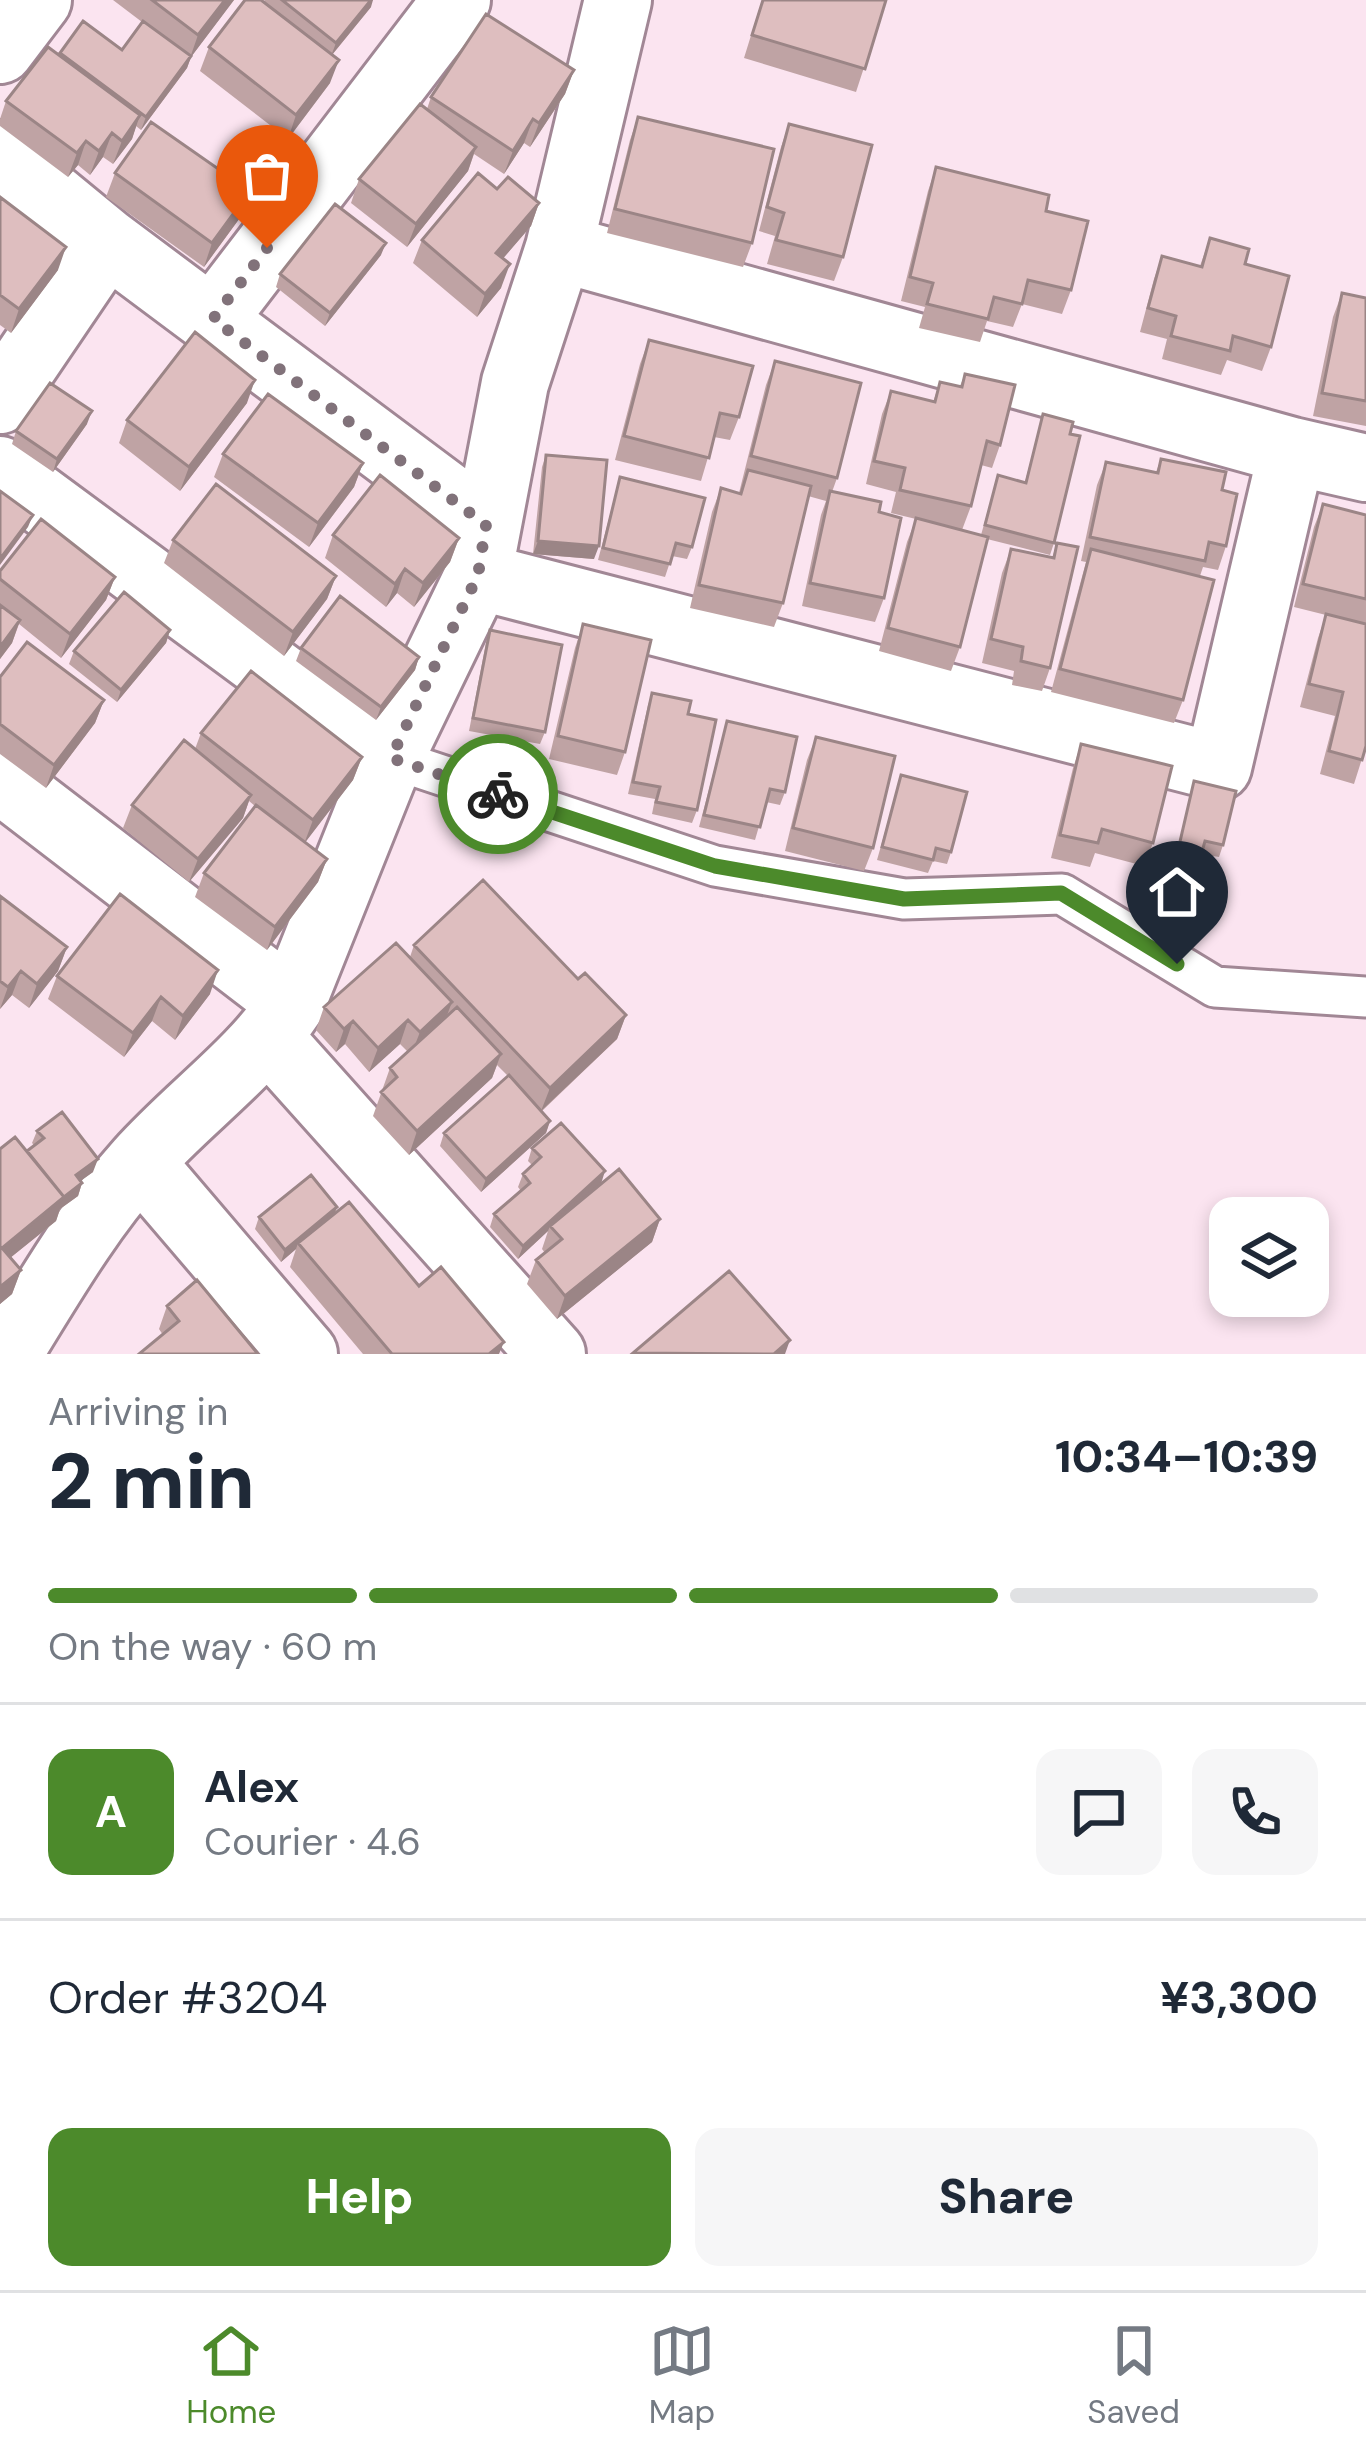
<!DOCTYPE html>
<html lang="en">
<head>
<meta charset="utf-8">
<style>
  :root { --surface:#fff; --page:#f6f6f7; --text:#1f2937; --muted:#747a83; --line:#e0e1e3; --accent:#4c8a2b }
  body { margin:0; font-family:"DM Sans",sans-serif; background:var(--page); color:var(--text); height:100vh; display:flex; flex-direction:column; font-size:45px; white-space:nowrap }
  * { box-sizing:border-box; margin:0 }
  p { font-size:39px; color:var(--muted) }
  .icon { flex:none; width:66px; height:66px; fill:none; stroke:currentColor; stroke-width:2; stroke-linecap:round; stroke-linejoin:round }
  .map { position:relative; height:1354px; overflow:hidden }
  .details { display:flex; flex-direction:column; background:var(--surface); flex:1 }
  .details>* { flex:none }
  .fabs { position:absolute; left:1209px; top:1197px; display:grid; gap:24px }
  .fabs a { display:grid; place-items:center; width:120px; height:120px; border-radius:24px; background:var(--surface); box-shadow:0 6px 18px #0003; font-size:60px }
  .pin { position:absolute; display:grid; place-items:center; width:102px; height:102px; color:#fff; margin:-123px -51px; border-radius:50% 50% 50% 0; rotate:-45deg; box-shadow:0 0 12px #0007 }
  .pin .icon { rotate:45deg }
  .courier { position:absolute; display:grid; place-items:center; width:120px; height:120px; margin:-60px; border:9px solid #4c8a2b; border-radius:50%; background:#fff; color:#222; box-shadow:0 3px 15px #0007 }
  .head em { font-style:normal; font-weight:800 }
  .head div { display:flex; flex-direction:column-reverse }
  .head { display:flex; align-items:center; justify-content:space-between; height:204px; padding:0 48px }
  h1 { font-size:78px; font-weight:800; line-height:90px }
  .bar { display:grid; grid-template-columns:repeat(4,1fr); gap:18px 12px; align-content:center; height:144px; padding:0 48px }
  .bar i { height:15px; border-radius:9px; background:var(--line) }
  .bar .active { background:var(--accent) }
  .bar p { grid-column:span 4 }
  .line { display:flex; align-items:center; gap:30px; padding:0 48px; border-top:3px solid var(--line) }
  .line div { flex:1 }
  .round { display:grid; place-items:center; flex:none; width:126px; height:126px; border-radius:24px; background:var(--page) }
  .primary-button { display:flex; gap:24px; margin-top:auto; padding:24px 48px }
  .primary-button a { flex:1; height:138px; border-radius:24px; background:var(--accent); color:#fff; font-size:48px; font-weight:800; line-height:138px; text-align:center }
  .primary-button a+a { background:var(--page); color:var(--text) }
  .dock { display:flex; justify-content:space-around; align-items:center; height:168px; border-top:3px solid var(--line); background:var(--surface); font-size:33px; color:var(--muted) }
  .dock a { display:grid; justify-items:center; gap:6px }
  .dock .active { color:var(--accent) }
  .map>svg:first-child { display:block }
  .lines { fill:none; stroke-linecap:round; stroke-linejoin:round }
  .service-casing { stroke:#a18795; stroke-width:45 }
  .minor-casing { stroke:#a18795; stroke-width:72 }
  .service { stroke:#fff; stroke-width:39 }
  .minor { stroke:#fff; stroke-width:66 }
  .wall { fill:#bfa3a4 }
  .shaded-wall { fill:#9b8586 }
  .building { fill:#debebf; stroke:#9b8586; stroke-width:3 }
  .done { stroke:#81727a; stroke-width:12; stroke-dasharray:0 21.6 }
  .route { stroke:#4c8a2b; stroke-width:15 }
</style>
</head>
<body>
<div class="map">
<svg width="1366" height="1354" viewBox="0 0 1366 1354">
  <rect width="100%" height="100%" fill="#fbe4f0"/>
  <g class="lines">
    <g class="service-casing">
      <path id="service" d="M 390,758 L 715,866 L 904,899 L 1062,894 L 1215,987 L 1366,997"/>
    </g>
    <g class="minor-casing">
      <path id="minor" d="M 0,50 L 38,0
        M 0,154 L 107,242 L 486,525
        M 559,248 L 1292,451 L 1366,468
        M 213,319 L 457,0
        M 0,400 L 107,242
        M 0,470 L 390,758
        M 478,576 L 1218,767 L 1292,451
        M 0,779 L 292,1003
        M 269,1038 L 552,1354
        M 140,1162 L 304,1354
        M 8,1354 C 49,1288 87,1221 139,1163 C 189,1107 251,1065 292,1003 L 390,758 L 478,576 L 515,383 L 559,248 L 618,0"/>
    </g>
    <use href="#service" class="service"/>
    <use href="#minor" class="minor"/>
  </g>
  <path class="wall" d="M 113,0 L 234,0 L 191,57 L 187,68 L 141,130 L 136,126 L 132,139 L 113,164 L 103,157 L 90,175 L 78,165 L 68,177 L 0,126 L 0,119 L 6,101 L 60,53 L 122,50 L 142,22 Z
    M 265,0 L 371,0 L 371,7 L 332,55 L 330,83 L 288,139 L 200,71 L 209,47 Z
    M 762,0 L 886,0 L 856,92 L 744,58 Z
    M 574,70 L 565,94 L 530,147 L 524,143 L 504,174 L 474,154 L 468,171 L 407,247 L 351,203 L 359,179 L 427,109 L 431,97 Z
    M 638,117 L 752,243 L 743,267 L 607,233 L 630,140 Z
    M 789,124 L 843,257 L 834,281 L 767,264 L 775,236 L 759,231 L 781,147 Z
    M 936,167 L 1046,211 L 1071,290 L 1062,314 L 1022,304 L 1013,327 L 987,321 L 980,342 L 919,328 L 925,307 L 901,301 L 928,191 Z
    M 115,173 L 250,191 L 242,215 L 204,267 L 106,197 Z
    M 497,189 L 539,203 L 531,226 L 503,258 L 501,288 L 477,317 L 413,263 L 422,240 Z
    M 0,197 L 58,270 L 11,333 L 0,325 Z
    M 1210,238 L 1245,264 L 1271,347 L 1262,371 L 1227,360 L 1221,375 L 1162,359 L 1167,339 L 1140,332 L 1154,279 L 1162,256 L 1200,266 Z
    M 381,255 L 325,326 L 276,287 L 280,274 Z
    M 1342,293 L 1366,298 L 1366,426 L 1313,416 L 1333,317 Z
    M 649,340 L 739,417 L 730,440 L 714,437 L 701,481 L 615,460 L 640,364 Z
    M 775,361 L 837,478 L 832,492 L 879,512 L 884,598 L 875,622 L 802,606 L 821,515 L 826,501 L 808,496 L 783,603 L 774,627 L 690,608 L 712,512 L 721,488 L 739,493 L 766,385 Z
    M 965,374 L 1000,445 L 992,468 L 981,465 L 971,506 L 962,530 L 981,535 L 998,475 L 1025,482 L 1043,414 L 1070,434 L 1054,543 L 1050,555 L 987,539 L 960,647 L 951,671 L 879,651 L 907,542 L 916,519 L 891,513 L 896,492 L 866,484 L 882,414 L 891,391 L 933,402 L 940,382 L 960,386 Z
    M 247,403 L 180,491 L 119,443 L 127,420 Z
    M 87,424 L 53,472 L 12,444 L 16,431 Z
    M 223,454 L 363,463 L 354,487 L 309,547 L 214,477 Z
    M 546,455 L 594,559 L 533,554 L 542,467 Z
    M 1161,459 L 1222,490 L 1226,546 L 1218,570 L 1203,567 L 1200,576 L 1183,700 L 1174,723 L 1051,692 L 1086,562 L 1081,561 L 1097,485 L 1106,462 L 1156,472 Z
    M 620,477 L 692,547 L 687,559 L 672,556 L 665,577 L 598,560 Z
    M 1323,504 L 1366,515 L 1366,746 L 1354,784 L 1320,774 L 1335,716 L 1300,707 L 1318,638 L 1326,615 L 1294,607 L 1314,527 Z
    M 333,535 L 459,538 L 450,562 L 414,607 L 397,593 L 386,607 L 325,558 Z
    M 173,540 L 336,576 L 327,599 L 284,656 L 164,563 Z
    M 1057,543 L 1050,668 L 1042,691 L 1012,685 L 1014,671 L 982,663 L 1002,573 L 1011,549 L 1052,558 Z
    M 0,571 L 115,577 L 106,600 L 61,658 L 19,624 L 12,643 L 0,659 Z
    M 583,624 L 625,752 L 617,775 L 549,759 L 575,648 Z
    M 170,630 L 166,643 L 117,702 L 69,664 L 74,651 Z
    M 490,630 L 545,732 L 540,744 L 469,731 L 486,643 Z
    M 301,648 L 419,657 L 415,670 L 376,720 L 296,661 Z
    M 0,677 L 104,700 L 95,723 L 46,788 L 0,754 Z
    M 652,693 L 697,810 L 692,823 L 652,814 L 655,799 L 628,794 L 648,705 Z
    M 727,721 L 785,792 L 780,805 L 766,802 L 755,840 L 699,827 Z
    M 201,733 L 362,757 L 353,780 L 305,842 L 327,859 L 318,882 L 267,950 L 195,897 L 204,873 L 255,806 L 249,801 L 243,818 L 189,882 L 123,828 L 132,805 L 195,749 Z
    M 816,737 L 873,848 L 864,871 L 785,851 L 807,760 Z
    M 1081,744 L 1153,843 L 1144,866 L 1095,853 L 1090,867 L 1051,858 L 1073,768 Z
    M 901,775 L 951,852 L 947,864 L 933,861 L 928,873 L 877,860 Z
    M 1194,781 L 1223,845 L 1219,857 L 1201,854 L 1197,864 L 1175,859 Z
    M 0,896 L 67,947 L 58,971 L 29,1008 L 12,995 L 0,1009 Z
    M 414,945 L 578,979 L 626,1015 L 617,1039 L 542,1111 L 550,1121 L 546,1133 L 481,1192 L 440,1146 L 444,1133 L 508,1076 L 497,1065 L 492,1078 L 409,1155 L 373,1116 L 390,1068 L 408,1052 L 400,1044 L 369,1072 L 345,1044 L 336,1052 L 316,1030 L 324,1007 L 410,957 Z
    M 57,976 L 210,994 L 175,1040 L 152,1021 L 124,1057 L 48,999 Z
    M 37,1131 L 93,1172 L 80,1181 L 82,1183 L 78,1196 L 60,1209 L 56,1221 L 10,1258 L 21,1270 L 12,1294 L 0,1304 L 27,1151 L 34,1145 L 32,1143 Z
    M 532,1148 L 660,1219 L 652,1242 L 557,1319 L 527,1284 L 536,1260 L 545,1253 L 542,1249 L 548,1231 L 518,1259 L 490,1227 L 494,1214 L 521,1191 L 518,1187 L 523,1174 L 532,1165 L 528,1161 Z
    M 337,1207 L 335,1213 L 499,1354 L 363,1354 L 290,1267 L 296,1249 L 281,1262 L 255,1229 L 259,1217 Z
    M 167,1306 L 258,1354 L 163,1335 L 159,1329 Z"/>
  <path class="shaded-wall" d="M 225,0 L 234,0 L 191,57 L 187,68 L 141,130 L 146,117 L 190,58 L 198,35 Z
    M 371,0 L 373,0 L 371,7 L 331,56 L 336,43 Z
    M 339,60 L 330,83 L 288,139 L 296,115 Z
    M 574,70 L 565,94 L 530,147 L 539,123 Z
    M 140,115 L 132,139 L 113,164 L 122,141 Z
    M 533,119 L 524,143 L 504,174 L 513,151 Z
    M 112,133 L 103,157 L 90,175 L 99,151 Z
    M 86,141 L 78,165 L 68,177 L 77,153 Z
    M 476,147 L 468,171 L 407,247 L 416,224 Z
    M 250,191 L 242,215 L 204,267 L 212,243 Z
    M 539,203 L 531,226 L 488,276 L 496,253 Z
    M 386,243 L 381,255 L 325,326 L 330,313 Z
    M 66,247 L 58,270 L 11,333 L 19,309 Z
    M 510,264 L 501,288 L 477,317 L 485,294 Z
    M 255,380 L 247,403 L 180,491 L 189,467 Z
    M 92,411 L 87,424 L 53,472 L 57,459 Z
    M 363,463 L 354,487 L 309,547 L 318,523 Z
    M 33,515 L 28,527 L 0,565 L 0,559 Z
    M 459,538 L 450,562 L 414,607 L 423,583 Z
    M 538,541 L 599,546 L 594,559 L 533,554 Z
    M 405,569 L 397,593 L 386,607 L 395,584 Z
    M 336,576 L 327,599 L 284,656 L 293,632 Z
    M 115,577 L 106,600 L 61,658 L 70,634 Z
    M 20,620 L 12,643 L 0,659 L 0,647 Z
    M 170,630 L 166,643 L 117,702 L 121,690 Z
    M 419,657 L 415,670 L 376,720 L 381,707 Z
    M 104,700 L 95,723 L 46,788 L 54,765 Z
    M 362,757 L 353,780 L 304,844 L 313,820 Z
    M 251,795 L 243,818 L 189,882 L 198,859 Z
    M 327,859 L 318,882 L 267,950 L 275,927 Z
    M 67,947 L 58,971 L 29,1008 L 37,984 Z
    M 218,970 L 210,994 L 175,1040 L 183,1016 Z
    M 21,971 L 12,995 L 0,1009 L 8,987 Z
    M 161,997 L 152,1021 L 124,1057 L 133,1033 Z
    M 452,1002 L 443,1026 L 411,1055 L 420,1032 Z
    M 626,1015 L 617,1039 L 541,1111 L 550,1088 Z
    M 408,1020 L 400,1044 L 369,1072 L 378,1048 Z
    M 353,1021 L 345,1044 L 336,1052 L 344,1029 Z
    M 501,1054 L 492,1078 L 409,1155 L 417,1131 Z
    M 550,1121 L 546,1133 L 481,1192 L 486,1179 Z
    M 98,1159 L 93,1172 L 71,1188 L 76,1175 Z
    M 605,1171 L 601,1184 L 550,1226 L 548,1231 L 518,1259 L 523,1246 Z
    M 82,1183 L 78,1196 L 60,1209 L 56,1221 L 0,1266 L 2,1248 Z
    M 337,1207 L 332,1219 L 298,1243 L 296,1249 L 281,1262 L 285,1250 Z
    M 660,1219 L 652,1242 L 557,1319 L 565,1296 Z
    M 21,1270 L 12,1294 L 0,1304 L 0,1287 Z
    M 790,1340 L 785,1354 L 774,1354 Z
    M 504,1342 L 499,1354 L 489,1354 Z"/>
  <path class="building" d="M 152,0 L 225,0 L 198,35 Z
    M 245,0 L 261,0 L 339,60 L 296,115 L 209,47 Z
    M 282,0 L 371,0 L 336,43 Z
    M 763,0 L 886,0 L 865,69 L 752,35 Z
    M 486,14 L 574,70 L 539,123 L 533,119 L 513,151 L 431,97 Z
    M 83,21 L 122,50 L 143,21 L 191,56 L 146,117 L 60,53 Z
    M 48,47 L 140,115 L 122,141 L 112,133 L 99,151 L 86,141 L 77,153 L 6,101 Z
    M 420,104 L 476,147 L 416,224 L 359,179 Z
    M 638,117 L 774,149 L 752,243 L 615,209 Z
    M 151,122 L 250,191 L 212,243 L 115,173 Z
    M 789,124 L 872,145 L 843,257 L 776,240 L 784,213 L 767,207 Z
    M 936,167 L 1049,195 L 1046,211 L 1088,221 L 1071,290 L 1028,280 L 1022,304 L 994,297 L 988,319 L 927,304 L 933,283 L 910,277 Z
    M 478,173 L 497,189 L 508,177 L 539,203 L 496,253 L 510,264 L 485,294 L 422,240 Z
    M 0,197 L 66,247 L 19,309 L 0,295 Z
    M 335,204 L 386,243 L 330,313 L 280,274 Z
    M 1210,238 L 1249,249 L 1245,264 L 1289,276 L 1271,347 L 1233,336 L 1230,351 L 1171,336 L 1176,316 L 1148,308 L 1162,256 L 1202,267 Z
    M 1342,293 L 1366,298 L 1366,401 L 1322,393 Z
    M 195,332 L 255,380 L 189,467 L 127,420 Z
    M 649,340 L 753,366 L 739,417 L 720,413 L 709,458 L 624,436 Z
    M 775,361 L 861,383 L 837,478 L 751,456 Z
    M 965,374 L 1015,385 L 1000,445 L 987,441 L 971,506 L 900,490 L 905,468 L 874,461 L 891,391 L 935,402 L 940,382 L 962,387 Z
    M 50,383 L 92,411 L 57,459 L 16,431 Z
    M 268,394 L 363,463 L 318,523 L 223,454 Z
    M 1043,414 L 1073,422 L 1070,434 L 1080,436 L 1054,543 L 985,525 L 998,475 L 1026,483 Z
    M 546,455 L 607,460 L 599,546 L 538,541 Z
    M 1161,459 L 1226,472 L 1222,490 L 1237,494 L 1226,546 L 1209,542 L 1205,561 L 1090,537 L 1106,462 L 1158,473 Z
    M 748,470 L 811,486 L 783,603 L 699,585 L 721,488 L 741,494 Z
    M 380,475 L 459,538 L 423,583 L 405,569 L 395,584 L 333,535 Z
    M 620,477 L 705,498 L 692,547 L 676,543 L 670,564 L 603,548 Z
    M 216,484 L 336,576 L 293,632 L 173,540 Z
    M 0,491 L 33,515 L 0,559 Z
    M 830,491 L 881,502 L 879,512 L 901,518 L 884,598 L 810,583 Z
    M 1323,504 L 1366,515 L 1366,599 L 1303,584 Z
    M 916,518 L 988,537 L 960,647 L 888,628 Z
    M 41,519 L 115,577 L 70,634 L 0,579 L 0,571 Z
    M 1057,543 L 1078,547 L 1050,668 L 1021,661 L 1023,647 L 991,639 L 1011,549 L 1054,558 Z
    M 1091,549 L 1214,580 L 1183,700 L 1060,669 Z
    M 124,592 L 170,630 L 121,690 L 74,651 Z
    M 340,596 L 419,657 L 381,707 L 301,648 Z
    M 0,605 L 20,620 L 0,647 Z
    M 1326,614 L 1366,624 L 1366,746 L 1362,760 L 1329,751 L 1343,692 L 1309,684 Z
    M 583,624 L 651,640 L 625,752 L 558,736 Z
    M 490,630 L 562,645 L 545,732 L 473,718 Z
    M 27,642 L 104,700 L 54,765 L 0,724 L 0,677 Z
    M 251,671 L 362,757 L 313,820 L 201,733 Z
    M 652,693 L 691,701 L 688,714 L 716,720 L 697,810 L 656,802 L 660,787 L 633,782 Z
    M 727,721 L 797,737 L 785,792 L 770,789 L 760,827 L 704,815 Z
    M 816,737 L 895,756 L 873,848 L 793,828 Z
    M 184,740 L 251,795 L 198,859 L 132,805 Z
    M 1081,744 L 1172,766 L 1153,843 L 1102,829 L 1098,843 L 1060,835 Z
    M 901,775 L 967,792 L 951,852 L 936,848 L 933,860 L 882,847 Z
    M 1194,781 L 1236,791 L 1223,845 L 1205,841 L 1202,852 L 1179,846 Z
    M 256,805 L 327,859 L 275,927 L 204,873 Z
    M 483,880 L 578,979 L 585,973 L 626,1015 L 550,1088 L 414,945 Z
    M 120,894 L 218,970 L 183,1016 L 161,997 L 133,1033 L 57,976 Z
    M 0,896 L 67,947 L 37,984 L 21,971 L 8,987 L 0,981 Z
    M 396,943 L 452,1002 L 420,1032 L 408,1020 L 378,1048 L 353,1021 L 344,1029 L 324,1007 Z
    M 457,1007 L 501,1054 L 417,1131 L 381,1092 L 397,1077 L 390,1068 Z
    M 509,1075 L 550,1121 L 486,1179 L 444,1133 Z
    M 62,1112 L 98,1159 L 76,1175 L 82,1183 L 64,1197 L 27,1151 L 44,1138 L 37,1131 Z
    M 561,1123 L 605,1171 L 523,1246 L 494,1214 L 530,1183 L 523,1174 L 541,1157 L 532,1148 Z
    M 15,1137 L 64,1197 L 2,1248 L 21,1270 L 0,1287 L 0,1149 Z
    M 619,1169 L 660,1219 L 565,1296 L 536,1260 L 562,1239 L 550,1226 Z
    M 311,1175 L 337,1207 L 285,1250 L 259,1217 Z
    M 349,1202 L 419,1286 L 441,1267 L 504,1342 L 489,1354 L 392,1354 L 298,1243 Z
    M 729,1271 L 790,1340 L 774,1354 L 633,1353 Z
    M 197,1280 L 258,1354 L 139,1354 L 179,1321 L 167,1306 Z"/>
  <g class="lines">
    <path class="done" d="M 267,248 L 213,319 L 486,525 L 478,575 L 391,758 L 498,794"/>
    <path class="route" d="M 498,794 L 715,866 L 904,899 L 1061,893 L 1177,964"/>
  </g>
</svg>
<div class="fabs">
<a><svg class="icon" aria-label="layers" viewBox="0 0 24 24"><path d="M12 4l9 5-9 5-9-5zM3 14l9 5 9-5"/></svg></a>
</div>
<div class="pin" style="left:267px;top:248px;background:#ea580c"><svg class="icon" aria-label="bag" viewBox="0 0 24 24"><path d="M5 8h14l-1 12H6zM9 8a3 3 0 0 1 6 0"/></svg></div>
<div class="pin" style="left:1177px;top:964px;background:#1f2937"><svg class="icon" aria-label="home" viewBox="0 0 24 24"><path d="M3 11l9-7 9 7M6 9v11h12V9"/></svg></div>
<div class="courier" style="left:498px;top:794px"><svg class="icon" aria-label="bike" viewBox="0 0 24 24"><circle cx="6" cy="16" r="4"/><circle cx="18" cy="16" r="4"/><path d="M6 16l4-8h5l3 8M10 8l3 8H6M13 5h3"/></svg></div>
</div>
<section class="details">
<div class="head"><div><h1>2 min</h1><p>Arriving in</p></div><em>10:34–10:39</em></div>
<div class="bar"><i class="active"></i><i class="active"></i><i class="active"></i><i></i><p>On the way · 60 m</p></div>
<div class="line" style="height:216px"><b class="round" style="background:var(--accent);color:#fff">A</b><div><b>Alex</b><p>Courier · 4.6</p></div><a class="round"><svg class="icon" aria-label="chat" viewBox="0 0 24 24"><path d="M4 5h16v11H9l-5 4z"/></svg></a><a class="round"><svg class="icon" aria-label="phone" viewBox="0 0 24 24"><path d="M5 4h4l2 5-3 2q2 4 5 5l2-3 5 2v4C11 20 4 13 5 4z"/></svg></a></div>
<div class="line" style="height:156px"><div>Order #3204</div><b>¥3,300</b></div>
<div class="primary-button"><a>Help</a><a>Share</a></div>
</section>
<nav class="dock">
<a class="active"><svg class="icon" aria-label="home" viewBox="0 0 24 24"><path d="M3 11l9-7 9 7M6 9v11h12V9"/></svg>Home</a>
<a><svg class="icon" aria-label="map" viewBox="0 0 24 24"><path d="M3 6l6-2 6 2 6-2v14l-6 2-6-2-6 2zM9 4v14M15 6v14"/></svg>Map</a>
<a><svg class="icon" aria-label="saved" viewBox="0 0 24 24"><path d="M7 4h10v16l-5-4-5 4z"/></svg>Saved</a>
</nav>
</body>
</html>
